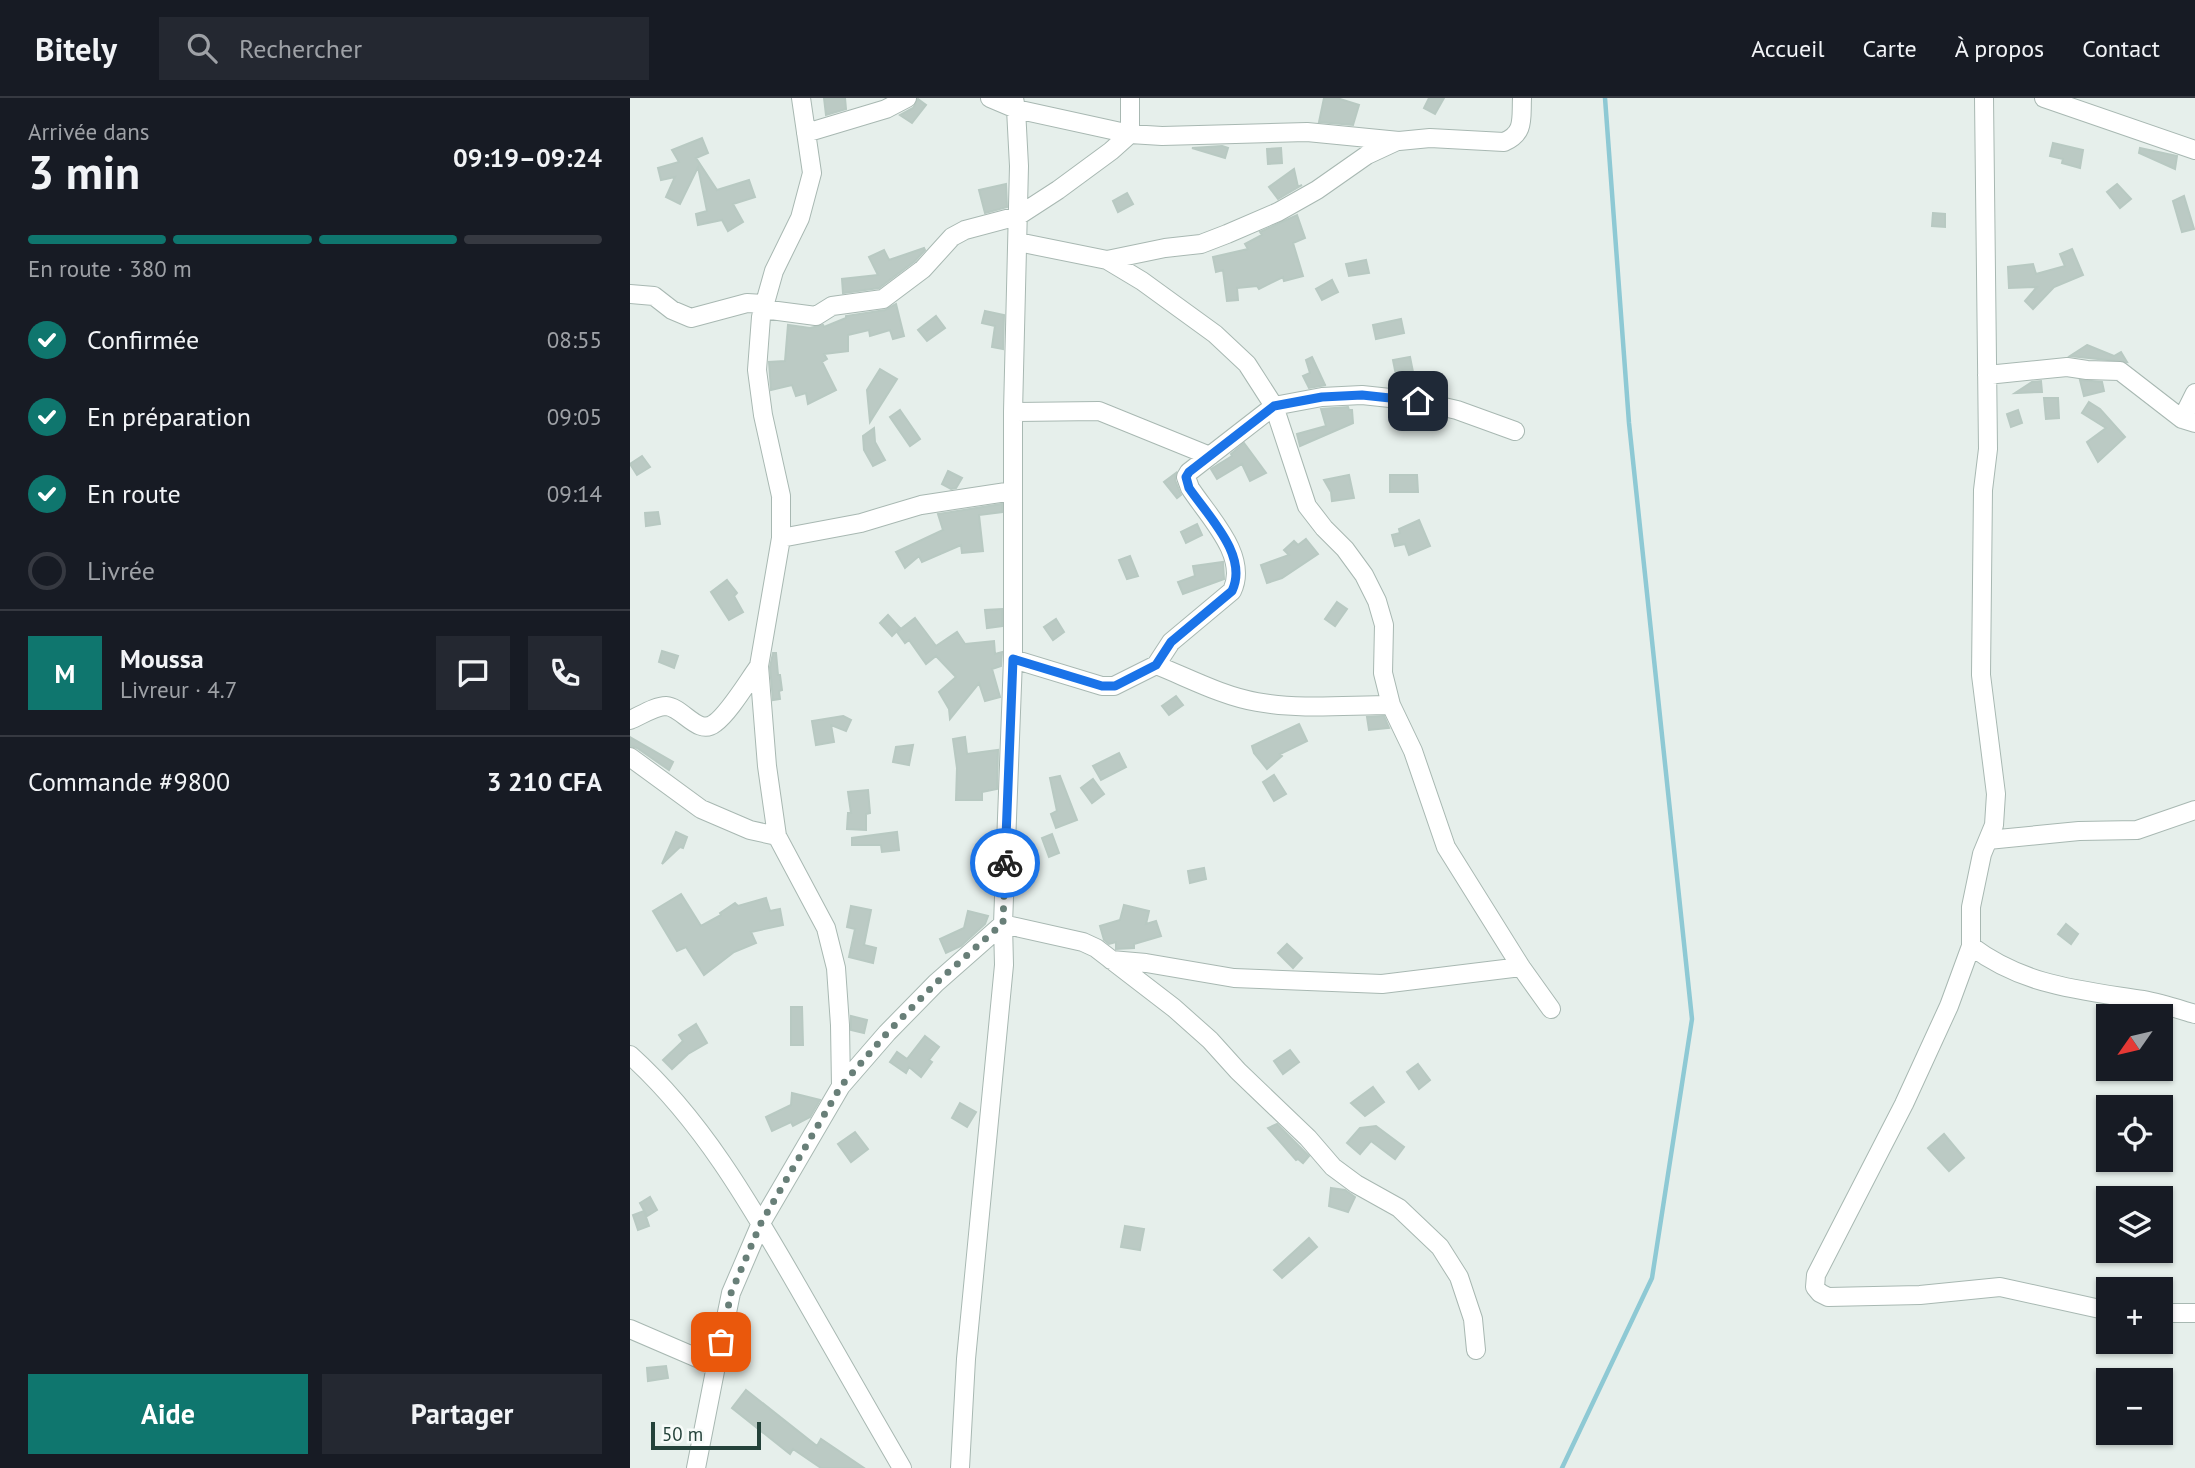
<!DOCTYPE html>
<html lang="fr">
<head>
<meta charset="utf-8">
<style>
  :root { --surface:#171b24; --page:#242831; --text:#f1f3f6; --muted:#9ea1a6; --line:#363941; --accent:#0f766e }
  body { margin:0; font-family:"PT Sans",sans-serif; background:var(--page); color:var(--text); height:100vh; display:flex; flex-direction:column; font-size:26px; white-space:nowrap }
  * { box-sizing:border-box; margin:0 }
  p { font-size:23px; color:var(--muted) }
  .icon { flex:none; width:38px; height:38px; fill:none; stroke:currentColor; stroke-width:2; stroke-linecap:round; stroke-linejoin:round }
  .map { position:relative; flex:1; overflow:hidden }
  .panel { display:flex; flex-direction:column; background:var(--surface); width:630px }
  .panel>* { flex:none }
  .needle { width:46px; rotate:236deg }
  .buttons { position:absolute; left:1466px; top:906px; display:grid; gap:14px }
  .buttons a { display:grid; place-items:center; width:77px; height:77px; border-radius:0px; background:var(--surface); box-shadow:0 2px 5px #0004; font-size:35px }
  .scale { position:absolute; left:21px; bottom:18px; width:110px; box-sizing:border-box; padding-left:7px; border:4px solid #24423a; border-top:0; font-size:19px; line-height:24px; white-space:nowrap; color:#24423a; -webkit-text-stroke:5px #f7fbf9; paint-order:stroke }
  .pin { position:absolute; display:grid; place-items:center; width:60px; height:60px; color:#fff; margin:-30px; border-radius:14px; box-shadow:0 4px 10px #0006 }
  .courier { position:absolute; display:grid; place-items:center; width:70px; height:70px; margin:-35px; border:5px solid #1a73e8; border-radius:50%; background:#fff; color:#222; box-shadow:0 2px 9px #0007 }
  .head em { font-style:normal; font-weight:800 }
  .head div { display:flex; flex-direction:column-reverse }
  .head { display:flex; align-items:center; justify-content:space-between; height:119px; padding:0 28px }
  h1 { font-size:46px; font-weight:800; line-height:52px }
  .bar { display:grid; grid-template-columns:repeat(4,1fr); gap:10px 7px; align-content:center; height:84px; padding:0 28px }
  .bar i { height:9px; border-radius:5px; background:var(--line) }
  .bar .selected { background:var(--accent) }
  .bar p { grid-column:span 4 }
  .line { display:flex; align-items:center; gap:18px; padding:0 28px; border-top:2px solid var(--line) }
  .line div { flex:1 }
  .round { display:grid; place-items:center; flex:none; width:74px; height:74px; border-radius:0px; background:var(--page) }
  ol { padding:0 28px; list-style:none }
  li { display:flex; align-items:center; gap:21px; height:77px }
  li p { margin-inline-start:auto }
  li .icon { padding:7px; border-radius:50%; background:var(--accent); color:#fff; stroke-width:4 }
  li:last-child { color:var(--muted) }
  li i { width:38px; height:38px; border:4px solid var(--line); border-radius:50% }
  .cta { display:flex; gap:14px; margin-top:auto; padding:14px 28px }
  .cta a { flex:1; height:80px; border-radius:0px; background:var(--accent); color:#fff; font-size:28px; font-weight:800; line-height:80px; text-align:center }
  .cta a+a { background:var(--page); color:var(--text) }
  header { display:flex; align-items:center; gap:42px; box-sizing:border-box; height:98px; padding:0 35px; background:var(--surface); border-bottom:2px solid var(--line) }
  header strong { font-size:33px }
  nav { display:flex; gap:38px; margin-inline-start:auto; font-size:24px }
  .search { width:490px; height:63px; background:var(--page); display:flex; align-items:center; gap:18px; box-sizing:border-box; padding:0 24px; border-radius:0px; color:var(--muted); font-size:26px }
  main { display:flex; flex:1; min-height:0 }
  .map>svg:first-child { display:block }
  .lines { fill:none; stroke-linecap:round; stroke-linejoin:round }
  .stream { stroke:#8ec9d4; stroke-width:4.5 }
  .building { fill:#bbcac4; stroke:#b8c9c2; stroke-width:2 }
  .street-casing { stroke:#a8b8b2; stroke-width:20 }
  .street { stroke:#fff; stroke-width:18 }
  .done { stroke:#687f78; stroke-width:7; stroke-dasharray:0 12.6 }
  .route { stroke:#1a73e8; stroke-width:9 }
</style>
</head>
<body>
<header>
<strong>Bitely</strong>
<div class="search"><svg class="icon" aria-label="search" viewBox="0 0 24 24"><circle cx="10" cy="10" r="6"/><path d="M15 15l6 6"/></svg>Rechercher</div>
<nav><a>Accueil</a><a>Carte</a><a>À propos</a><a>Contact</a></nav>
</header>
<main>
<section class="panel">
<div class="head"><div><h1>3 min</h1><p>Arrivée dans</p></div><em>09:19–09:24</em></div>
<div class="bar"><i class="selected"></i><i class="selected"></i><i class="selected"></i><i></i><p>En route · 380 m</p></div>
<ol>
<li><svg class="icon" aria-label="check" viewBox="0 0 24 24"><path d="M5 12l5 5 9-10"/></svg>Confirmée<p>08:55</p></li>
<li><svg class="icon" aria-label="check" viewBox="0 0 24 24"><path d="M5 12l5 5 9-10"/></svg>En préparation<p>09:05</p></li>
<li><svg class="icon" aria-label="check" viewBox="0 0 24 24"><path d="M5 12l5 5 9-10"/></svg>En route<p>09:14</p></li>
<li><i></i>Livrée</li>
</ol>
<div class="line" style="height:126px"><b class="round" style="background:var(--accent);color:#fff">M</b><div><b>Moussa</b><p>Livreur · 4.7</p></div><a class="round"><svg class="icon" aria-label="chat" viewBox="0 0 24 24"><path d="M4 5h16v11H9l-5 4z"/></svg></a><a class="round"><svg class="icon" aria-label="phone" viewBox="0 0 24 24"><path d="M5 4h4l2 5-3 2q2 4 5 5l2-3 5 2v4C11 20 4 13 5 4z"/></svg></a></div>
<div class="line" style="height:91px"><div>Commande #9800</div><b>3 210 CFA</b></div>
<div class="cta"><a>Aide</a><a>Partager</a></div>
</section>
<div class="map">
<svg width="1565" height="1370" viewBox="0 0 1565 1370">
  <rect width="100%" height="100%" fill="#e6efeb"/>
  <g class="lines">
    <path class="stream" d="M 932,1370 L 1022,1180 L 1062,921 L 999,325 L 975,0"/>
  </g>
  <path class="building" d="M 194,0 L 215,0 L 216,11 L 196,17 Z
    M 694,0 L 707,0 L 729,7 L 723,27 L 689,24 Z
    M 799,0 L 814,0 L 805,16 L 794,10 Z
    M 288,1 L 296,7 L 282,25 L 270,17 L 283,10 Z
    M 72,40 L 78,55 L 66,60 L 87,92 L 119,82 L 125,99 L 103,106 L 113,124 L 98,133 L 92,122 L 68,127 L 66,116 L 77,113 L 68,69 L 50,106 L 36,99 L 45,79 L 31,82 L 28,70 L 49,64 L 42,52 Z
    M 1423,45 L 1453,52 L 1450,70 L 1432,65 L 1433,61 L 1420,58 Z
    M 592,48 L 598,50 L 595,60 L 562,50 Z
    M 651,50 L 652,65 L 638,66 L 637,51 Z
    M 1510,50 L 1547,58 L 1545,71 L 1509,55 Z
    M 664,71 L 668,89 L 672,87 L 648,101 L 639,89 Z
    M 376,86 L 377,109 L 355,115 L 349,92 Z
    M 1487,86 L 1501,101 L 1490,110 L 1477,94 Z
    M 497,95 L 503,106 L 488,114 L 483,103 Z
    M 1554,98 L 1564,131 L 1552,134 L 1543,103 Z
    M 1303,115 L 1315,116 L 1315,129 L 1302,128 Z
    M 667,117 L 675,140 L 663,145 L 673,178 L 654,183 L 653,179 L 629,191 L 627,188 L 607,190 L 608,202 L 597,203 L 593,172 L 586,174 L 583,159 L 618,151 L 615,146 L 632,137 L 630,134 Z
    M 294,150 L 295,152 L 285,163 L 249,190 L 213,195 L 212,181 L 248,177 L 239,159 L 254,152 L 259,162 Z
    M 1442,151 L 1453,177 L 1424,189 L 1403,211 L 1395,203 L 1407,189 L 1379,190 L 1378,169 L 1403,166 L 1406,176 L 1435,168 L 1430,156 Z
    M 736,162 L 739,175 L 719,178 L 716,166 Z
    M 702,182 L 708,194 L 692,202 L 686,191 Z
    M 266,206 L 274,238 L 263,241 L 260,232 L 240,238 L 239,232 L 218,237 L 218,253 L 194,256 L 197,261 L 192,264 L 206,292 L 178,306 L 176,295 L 166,298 L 162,287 L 141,292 L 139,264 L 155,263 L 158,227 L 180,230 L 193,227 L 194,229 L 216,220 L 216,218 L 255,212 Z
    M 355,213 L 374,217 L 373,251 L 362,249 L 365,228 L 352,225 Z
    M 306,218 L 315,230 L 297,243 L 288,232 Z
    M 771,221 L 774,235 L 746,241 L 743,227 Z
    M 1457,247 L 1484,258 L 1491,254 L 1497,264 L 1440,258 Z
    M 682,259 L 695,287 L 696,287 L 679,290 L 673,278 L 680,275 L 676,262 Z
    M 780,259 L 785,284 L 768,287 L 763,262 Z
    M 250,271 L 267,281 L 240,324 L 237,292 Z
    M 1450,282 L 1472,284 L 1474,293 L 1454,298 Z
    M 1411,283 L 1412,294 L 1385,295 L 1402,284 Z
    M 1414,300 L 1428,300 L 1429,320 L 1416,321 Z
    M 1459,304 L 1470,311 L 1495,339 L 1468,364 L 1457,344 L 1476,330 L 1452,315 Z
    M 718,309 L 719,312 L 722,312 L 723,325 L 670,348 L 667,336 L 696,328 L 691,311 Z
    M 270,312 L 290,341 L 280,348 L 260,319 Z
    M 1388,312 L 1392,325 L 1381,329 L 1377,316 Z
    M 244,330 L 245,344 L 255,362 L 243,368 L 234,352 L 233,338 Z
    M 614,345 L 636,375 L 620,383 L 612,366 L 587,381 L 581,371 L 602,358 L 601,356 Z
    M 12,358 L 20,369 L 7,377 L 0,366 Z
    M 318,373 L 332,380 L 326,390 L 321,391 L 312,386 Z
    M 546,375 L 545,382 L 551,397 L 547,400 L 534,384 Z
    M 719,377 L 724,400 L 702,403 L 701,394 L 694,382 Z
    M 760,377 L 787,377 L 788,394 L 760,394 Z
    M 372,406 L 372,414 L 349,417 L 353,453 L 332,455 L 331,447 L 292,464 L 289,458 L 275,470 L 266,454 L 313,432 L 308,416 Z
    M 28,414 L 30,426 L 16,428 L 15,415 Z
    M 789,422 L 800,448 L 779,457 L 775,446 L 765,448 L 762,437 L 770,435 L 769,431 Z
    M 567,426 L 572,437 L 556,445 L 551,434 Z
    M 676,441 L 688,456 L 652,480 L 637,485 L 631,467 L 659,457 L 654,452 L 664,443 L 668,447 Z
    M 500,458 L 508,478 L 497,481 L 489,462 Z
    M 593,464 L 594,481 L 553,496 L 548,484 L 565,478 L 563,468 Z
    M 97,482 L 107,495 L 104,498 L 113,514 L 99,522 L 81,494 Z
    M 707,504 L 717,511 L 705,528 L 695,521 Z
    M 372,511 L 372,528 L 357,530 L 355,512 Z
    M 258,517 L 270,530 L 262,538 L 250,525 Z
    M 285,520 L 306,548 L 327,534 L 335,546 L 364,543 L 365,556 L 372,554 L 371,568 L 362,571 L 370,599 L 355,603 L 349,585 L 320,621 L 319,611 L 309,594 L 326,579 L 306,558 L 296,566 L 279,542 L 275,545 L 267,534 Z
    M 426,521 L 434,534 L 423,542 L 414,529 Z
    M 32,553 L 48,558 L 44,570 L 29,564 Z
    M 143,555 L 146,555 L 148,577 L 150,577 L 152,592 L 149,593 L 150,601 L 143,602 L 140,569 Z
    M 546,598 L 553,607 L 539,617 L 532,608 Z
    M 213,618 L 221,622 L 216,633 L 201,627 L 204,644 L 186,647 L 182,623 Z
    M 754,618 L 759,630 L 739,632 L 737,619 Z
    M 669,626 L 677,643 L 650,656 L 652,658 L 637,671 L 624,655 L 622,648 Z
    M 0,639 L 43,664 L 39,672 L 7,650 L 0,648 Z
    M 335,639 L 337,656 L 368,652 L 367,691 L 352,694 L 352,702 L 326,702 L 327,670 L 323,641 Z
    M 283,647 L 279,667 L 263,664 L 266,649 Z
    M 489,655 L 496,669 L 471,682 L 463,668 Z
    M 644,677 L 656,696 L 644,703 L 633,684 Z
    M 430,678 L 447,722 L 426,730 L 421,716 L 427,713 L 420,680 Z
    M 463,681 L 474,696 L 462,705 L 451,690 Z
    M 238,692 L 240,715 L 236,716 L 236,732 L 217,731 L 218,715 L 221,715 L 218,694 Z
    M 46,734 L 57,739 L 53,750 L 50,749 L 32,766 Z
    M 267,734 L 269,752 L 252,754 L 251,747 L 222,747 L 222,740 Z
    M 422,736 L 429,755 L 419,759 L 412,740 Z
    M 574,770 L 576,781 L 560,785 L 558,773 Z
    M 51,796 L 71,828 L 91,817 L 90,815 L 105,805 L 108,808 L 136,800 L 140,813 L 150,811 L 153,827 L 121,834 L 126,845 L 104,854 L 74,877 L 56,849 L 47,853 L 23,813 Z
    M 494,807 L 519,813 L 516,826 L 526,823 L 531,838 L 504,846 L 504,850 L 486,851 L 486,844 L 479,846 L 474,842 L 470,828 L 490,822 Z
    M 221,808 L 241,812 L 234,847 L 246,850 L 243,865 L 219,859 L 225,831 L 217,829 Z
    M 338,813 L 358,818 L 355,826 L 331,848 L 316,855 L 310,841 L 334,830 Z
    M 1436,826 L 1448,836 L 1441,846 L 1428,836 Z
    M 657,846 L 672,860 L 663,870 L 648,855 Z
    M 161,909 L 172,909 L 173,947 L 161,947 Z
    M 221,918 L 237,922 L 234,935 L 221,932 Z
    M 66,926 L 77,945 L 58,956 L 42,971 L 33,962 L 53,943 L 49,937 Z
    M 295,938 L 309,949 L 299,962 L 302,964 L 291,979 L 279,969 L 276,975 L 260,964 L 267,954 L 277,961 Z
    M 660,952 L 669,964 L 653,976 L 644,963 Z
    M 788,966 L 800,982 L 789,991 L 777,974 Z
    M 743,989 L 754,1004 L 735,1018 L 721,1005 Z
    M 162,995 L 190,1002 L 180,1019 L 163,1028 L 161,1024 L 142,1033 L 136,1019 L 161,1007 Z
    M 330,1005 L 346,1014 L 337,1029 L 322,1020 Z
    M 647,1026 L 679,1058 L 673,1065 L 668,1061 L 666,1062 L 638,1030 Z
    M 746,1028 L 774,1049 L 765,1061 L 741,1043 L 730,1056 L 717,1045 L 730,1030 Z
    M 225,1034 L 238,1051 L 221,1064 L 208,1046 Z
    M 1314,1036 L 1334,1060 L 1319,1073 L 1298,1050 Z
    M 701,1090 L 715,1092 L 725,1099 L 718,1114 L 699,1108 Z
    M 20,1099 L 27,1112 L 17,1118 L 10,1105 Z
    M 14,1113 L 19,1128 L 8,1132 L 3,1117 Z
    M 495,1128 L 514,1131 L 510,1152 L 491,1149 Z
    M 679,1140 L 687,1149 L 652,1180 L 644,1172 Z
    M 36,1268 L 38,1280 L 18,1283 L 17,1270 Z
    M 116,1292 L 187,1348 L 191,1341 L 234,1370 L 191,1370 L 163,1351 L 160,1356 L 102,1310 Z"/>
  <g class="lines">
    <g class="street-casing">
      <path id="street" d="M 171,0 L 182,75 L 170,120 L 144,173 L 131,219 L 127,272 L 133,317 L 151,398 L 151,440 L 129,568 L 137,668 L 147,738 L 196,830 L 206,870 L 210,927 L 211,988
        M 360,0 L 386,11 L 500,36 L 532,38 L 677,34 L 769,43 L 800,40 L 874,44 C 895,35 891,21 892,0
        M 1354,0 L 1358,351 L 1353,392 L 1351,577 L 1366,696 L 1364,727 L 1352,756 L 1341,809 L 1341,848 L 1319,908 L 1274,1006 L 1186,1177 L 1185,1189 L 1190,1195 L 1198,1199 L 1290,1197 L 1370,1189 L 1479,1213
        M 1414,0 L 1565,52
        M 176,35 L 256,11 L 277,0
        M 388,144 L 477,162 L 512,183 L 585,236 L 617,266 L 644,308 L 677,408 L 694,430 L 715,451 L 734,477 L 747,503 L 754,527 L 753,575 L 761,607 L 783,653 L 816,749 L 891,869 L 921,911
        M 477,162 L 535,150 L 571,146 L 597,136 L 648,114 L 687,92 L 737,57 L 765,44
        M 0,196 L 24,198 L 42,212 L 61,220 L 117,205 L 135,206
        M 132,211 L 186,218 L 202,208 L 253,201 L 293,171 L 322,139 L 335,132 L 388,118 L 428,92 L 481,53 L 500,36 L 500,0
        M 1357,277 L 1437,269 L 1457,272 L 1490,273 L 1552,321 L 1565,325
        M 383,314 L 469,313 L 580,358
        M 1552,321 L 1565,295
        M 151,440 L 231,425 L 291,407 L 383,393
        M 383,561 L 472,588 L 484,588 L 526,567 L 541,544 L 602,493 C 619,458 578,418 560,390 L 556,379 L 559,374 L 644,308 L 692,299 L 732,297 L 788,303 L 827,312 L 885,333
        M 526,567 C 559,580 592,598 627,604 C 670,612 718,607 761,607
        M 0,622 C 10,618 25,608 36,608 C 53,609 68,639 85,625 C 99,615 118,583 129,568
        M 0,659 L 71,711 L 120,732 L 147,738
        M 1358,742 L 1449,733 L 1507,732 L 1565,712
        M 1341,848 C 1394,888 1450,892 1513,902 C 1530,905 1548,911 1565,916
        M 481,862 L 516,865 L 604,880 L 752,886 L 891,869
        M 0,957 C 72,1022 120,1106 168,1189 C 203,1250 237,1310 272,1370
        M 1531,1215 L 1565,1215
        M 0,1231 L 86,1268 L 66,1370
        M 86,1268 L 101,1195 L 131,1125 L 211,988 L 257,935 L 306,885 L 373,826 L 453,844 L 466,850 L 544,910 L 580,942 L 608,973 L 678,1040 L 703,1069 L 726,1086 L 769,1110 L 810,1149 L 829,1179 L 843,1221 L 846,1252
        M 330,1370 L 336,1261 L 374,867 L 373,826 L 383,561 L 383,314 L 389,68 L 386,11 L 384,0"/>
    </g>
    <use href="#street" class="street"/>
  </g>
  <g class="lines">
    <path class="done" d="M 91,1244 L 101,1195 L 131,1125 L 211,988 L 257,935 L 306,885 L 373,825 L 375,765"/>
    <path class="route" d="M 375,765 L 383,561 L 472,588 L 485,588 L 526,567 L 541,544 L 602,493 C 619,458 578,418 559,390 L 556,379 L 559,374 L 644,308 L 692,299 L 732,297 L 788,303"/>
  </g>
</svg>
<div class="buttons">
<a><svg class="needle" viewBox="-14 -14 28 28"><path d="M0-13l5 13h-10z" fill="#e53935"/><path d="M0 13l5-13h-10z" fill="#9ea1a6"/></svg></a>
<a><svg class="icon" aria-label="locate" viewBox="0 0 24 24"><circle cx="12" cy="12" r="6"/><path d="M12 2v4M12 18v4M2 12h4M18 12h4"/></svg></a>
<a><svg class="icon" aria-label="layers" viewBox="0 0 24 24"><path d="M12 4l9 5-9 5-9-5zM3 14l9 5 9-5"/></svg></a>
<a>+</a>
<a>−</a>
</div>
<div class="scale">50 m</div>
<div class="pin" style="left:91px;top:1244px;background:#ea580c"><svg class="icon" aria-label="bag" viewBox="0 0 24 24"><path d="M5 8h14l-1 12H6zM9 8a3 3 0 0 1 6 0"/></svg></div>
<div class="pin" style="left:788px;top:303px;background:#1f2937"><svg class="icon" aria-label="home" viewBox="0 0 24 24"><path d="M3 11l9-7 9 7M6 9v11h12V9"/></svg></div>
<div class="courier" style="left:375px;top:765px"><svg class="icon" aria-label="bike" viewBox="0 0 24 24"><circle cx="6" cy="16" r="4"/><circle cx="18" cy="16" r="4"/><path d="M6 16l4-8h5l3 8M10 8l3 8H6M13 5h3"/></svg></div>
</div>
</main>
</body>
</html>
